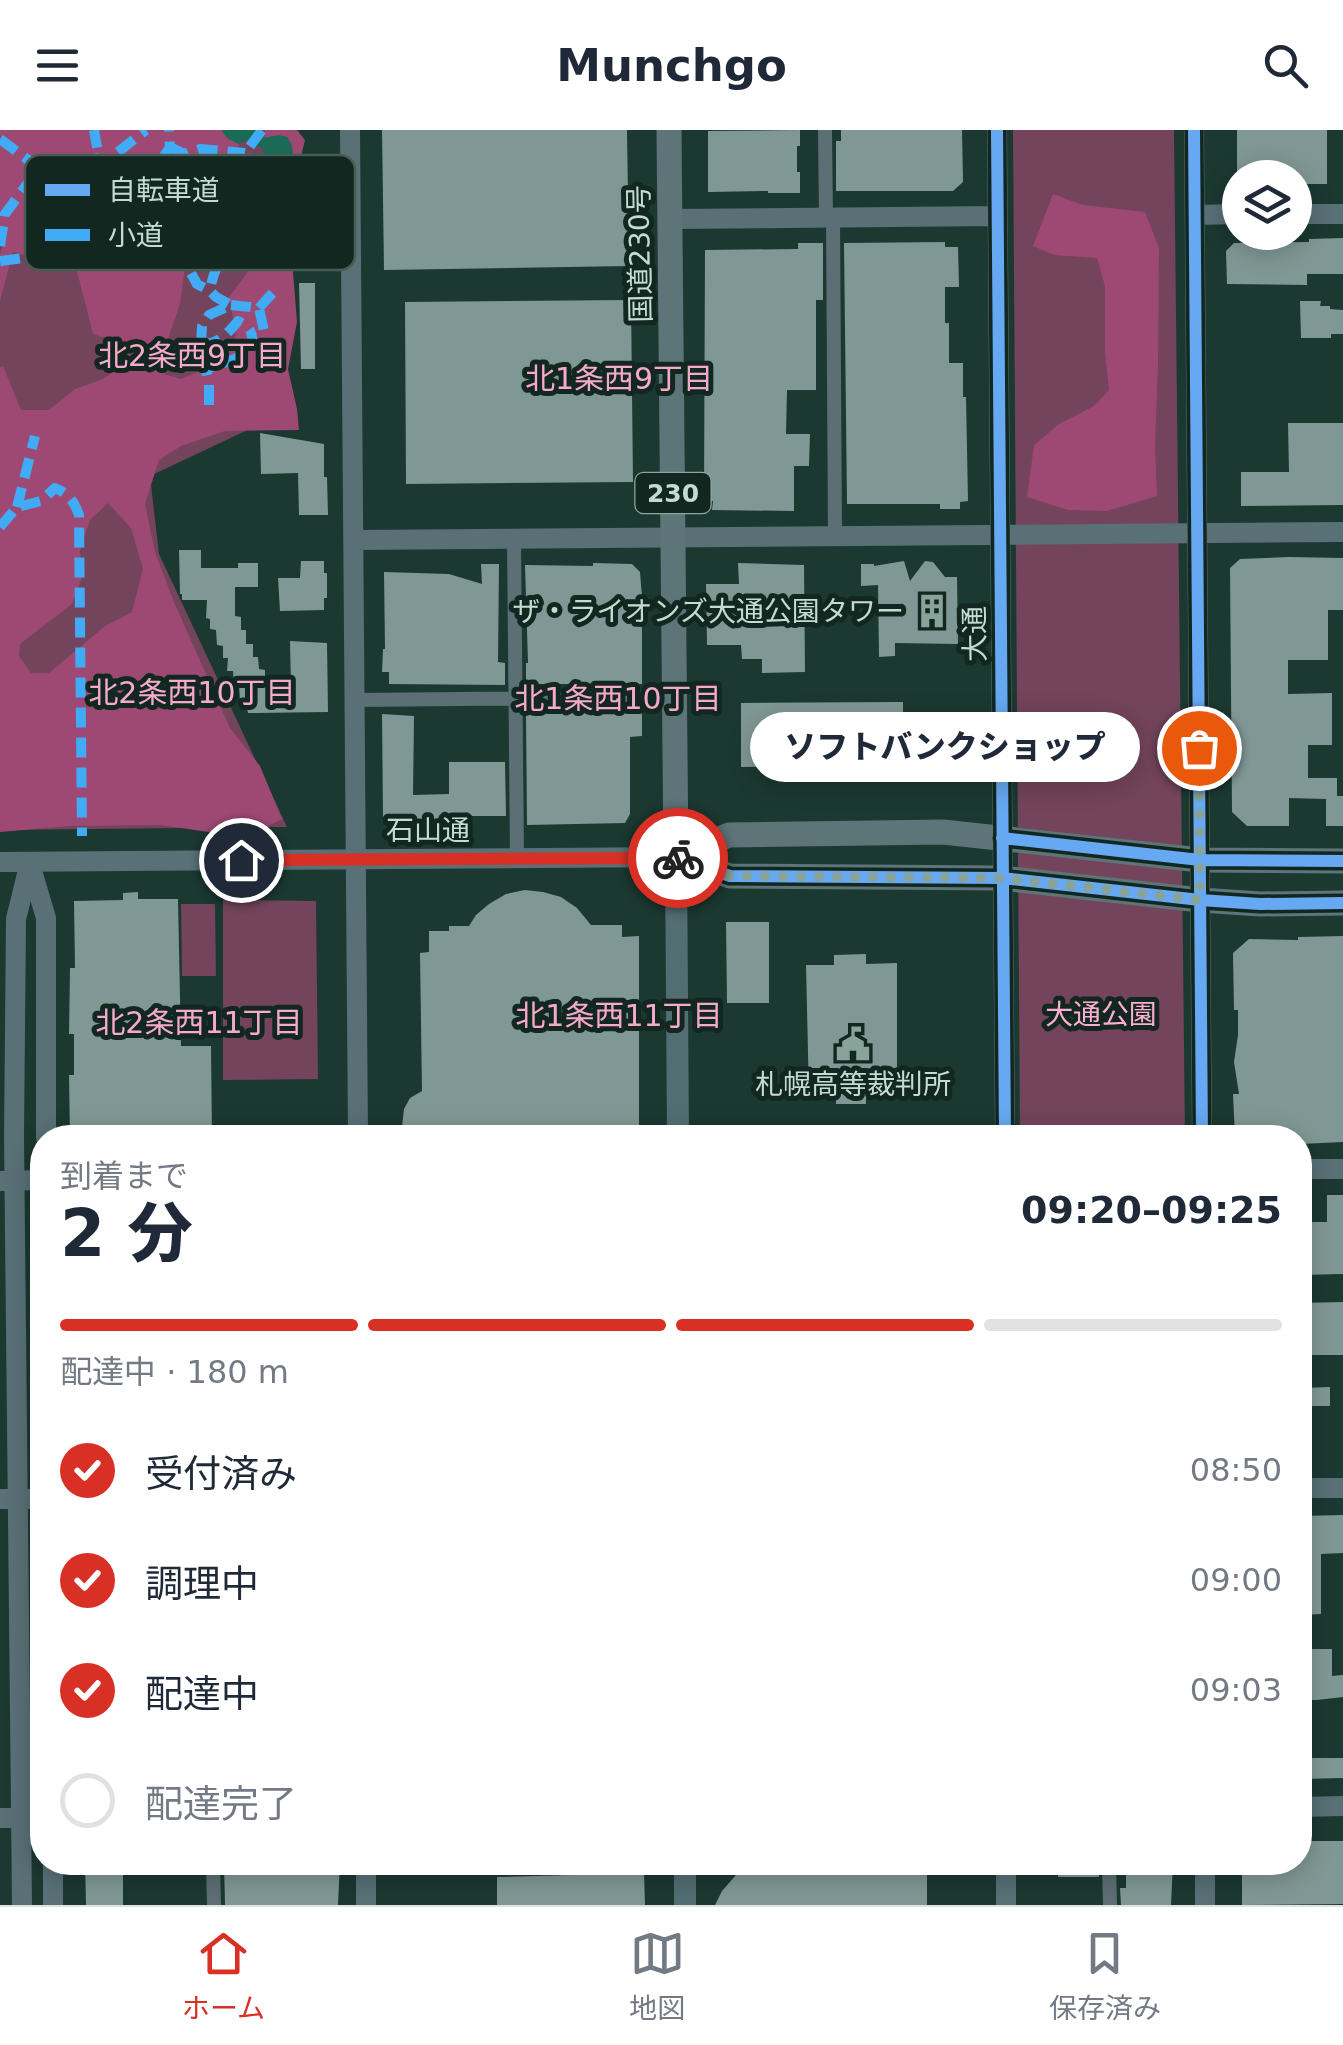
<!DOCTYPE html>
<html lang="ja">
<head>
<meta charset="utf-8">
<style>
  :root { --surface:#fff; --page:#f2f2f3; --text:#1f2937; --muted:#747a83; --line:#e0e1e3; --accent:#d93025 }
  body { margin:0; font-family:"DejaVu Sans","Noto Sans JP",sans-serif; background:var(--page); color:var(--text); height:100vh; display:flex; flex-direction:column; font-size:38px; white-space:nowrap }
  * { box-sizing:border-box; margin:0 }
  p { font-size:32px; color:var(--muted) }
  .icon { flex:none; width:55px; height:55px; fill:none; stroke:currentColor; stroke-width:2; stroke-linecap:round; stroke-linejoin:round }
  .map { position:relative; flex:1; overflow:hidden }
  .side { position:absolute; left:30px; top:995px; width:1282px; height:750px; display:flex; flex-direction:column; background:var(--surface); border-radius:40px; box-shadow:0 5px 25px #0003 }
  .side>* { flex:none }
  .fabs { position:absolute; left:1222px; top:30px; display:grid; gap:20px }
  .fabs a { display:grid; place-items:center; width:90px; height:90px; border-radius:50%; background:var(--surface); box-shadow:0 5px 25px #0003; font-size:50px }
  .pin { position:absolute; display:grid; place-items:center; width:85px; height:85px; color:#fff; margin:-42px; border:5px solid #fff; border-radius:50%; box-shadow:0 2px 10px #0007 }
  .courier { position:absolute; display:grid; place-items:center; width:100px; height:100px; margin:-50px; border:8px solid #d93025; border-radius:50%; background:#fff; color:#222; box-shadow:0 2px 12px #0007 }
  .bubble { position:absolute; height:70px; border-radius:35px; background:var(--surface); box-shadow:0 5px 25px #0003; font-size:32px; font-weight:800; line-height:70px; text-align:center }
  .summary em { font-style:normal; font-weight:800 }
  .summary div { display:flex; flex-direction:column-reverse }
  .summary { display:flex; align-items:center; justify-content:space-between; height:170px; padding:0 30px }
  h1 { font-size:65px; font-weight:800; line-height:75px }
  .bar { display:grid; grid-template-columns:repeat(4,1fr); gap:15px 10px; align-content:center; height:120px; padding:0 30px }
  .bar i { height:12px; border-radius:8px; background:var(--line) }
  .bar .on { background:var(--accent) }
  .bar p { grid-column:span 4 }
  ol { padding:0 30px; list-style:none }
  li { display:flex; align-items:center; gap:30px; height:110px }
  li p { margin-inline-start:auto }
  li .icon { padding:10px; border-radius:50%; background:var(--accent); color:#fff; stroke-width:4 }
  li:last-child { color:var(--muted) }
  li i { width:55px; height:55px; border:5px solid var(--line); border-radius:50% }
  header { display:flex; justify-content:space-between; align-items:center; height:130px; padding:0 30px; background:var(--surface); font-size:45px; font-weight:800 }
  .tab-bar { display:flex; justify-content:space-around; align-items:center; height:140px; border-top:2px solid var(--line); background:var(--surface); font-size:28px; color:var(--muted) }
  .tab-bar a { display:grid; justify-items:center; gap:5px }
  .tab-bar .on { color:var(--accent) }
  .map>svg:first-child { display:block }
  .green { fill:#73445b }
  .forest { fill:#9d4974; fill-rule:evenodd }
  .water { fill:#1a6a55 }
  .building { fill:#809895 }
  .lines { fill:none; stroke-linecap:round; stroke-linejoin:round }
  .street { stroke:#5c6f75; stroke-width:14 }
  .secondary { stroke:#587076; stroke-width:20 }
  .primary { stroke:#526e72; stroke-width:22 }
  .highway { stroke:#5d7478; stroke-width:25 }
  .quiet { stroke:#42abf6; stroke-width:10; stroke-dasharray:20 10; stroke-linecap:butt }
  .cycleway-casing { stroke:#112720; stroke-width:19 }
  .cycleway { stroke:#66a8f1; stroke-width:12 }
  .done { stroke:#88a39a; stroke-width:10; stroke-dasharray:0 18 }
  .route { stroke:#d93025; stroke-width:12 }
  .labels { text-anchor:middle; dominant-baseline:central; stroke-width:10; stroke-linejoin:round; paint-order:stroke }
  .shield { fill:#112720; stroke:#8da69d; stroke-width:2.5 }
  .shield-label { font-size:25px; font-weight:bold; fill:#c2dcd2 }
  .street-label { font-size:28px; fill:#c2dcd2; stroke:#112720 }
  .poi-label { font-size:28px; fill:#c2dcd2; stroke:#112720; text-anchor:end }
  .park-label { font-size:28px; fill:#ffaed2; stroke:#112720 }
  .neighbourhood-label { font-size:30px; fill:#f6a9cb; stroke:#112720 }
  .key { fill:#112720; stroke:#465d55; stroke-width:2.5 }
  .key-label { font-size:28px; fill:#c2dcd2 }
</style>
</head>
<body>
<header><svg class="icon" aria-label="menu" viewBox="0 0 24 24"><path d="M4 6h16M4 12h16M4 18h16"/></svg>Munchgo<svg class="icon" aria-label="search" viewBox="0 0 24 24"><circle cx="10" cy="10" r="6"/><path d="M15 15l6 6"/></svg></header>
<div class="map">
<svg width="1343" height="1775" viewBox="0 0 1343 1775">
  <rect width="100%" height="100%" fill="#1b3831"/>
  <path class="green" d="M 0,0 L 292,0 L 286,240 L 271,289 L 150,346 L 159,424 L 287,697 L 0,700 Z
    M 1013,0 L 1174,0 L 1185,1007 L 1020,1007 Z
    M 223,770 L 316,771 L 318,949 L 223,950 Z
    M 181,774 L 215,774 L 216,846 L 182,846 Z"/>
  <path class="forest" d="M 0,0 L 242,0 L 236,28 L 219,52 L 204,83 L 185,137 L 180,174 L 163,223 L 164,244 L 181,249 L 225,231 L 236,204 L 229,167 L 250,139 L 262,62 L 265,0 L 297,0 L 305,10 L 295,52 L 289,92 L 297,192 L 288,239 L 297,279 L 299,300 L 225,301 L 181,316 L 159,330 L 145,374 L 155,422 L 174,472 L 230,598 L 260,636 L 282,689 L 256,702 L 209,702 L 160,695 L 70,696 L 0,702 L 0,237 L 3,236 L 21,280 L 49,280 L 75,259 L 103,249 L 139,225 L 121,213 L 93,204 L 76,137 L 58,121 L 37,129 L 13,122 L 0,171 L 0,124 L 5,109 L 0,101 ZM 108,373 L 131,398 L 143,439 L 132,482 L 105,496 L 49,543 L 31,543 L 19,526 L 20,514 L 72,474 L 83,445 L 80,421 L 90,390 Z
    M 1053,64 L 1083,75 L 1145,82 L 1159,118 L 1158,235 L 1155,316 L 1157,366 L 1107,381 L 1068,380 L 1027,367 L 1034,315 L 1059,294 L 1094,276 L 1109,260 L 1105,223 L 1105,156 L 1097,128 L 1054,125 L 1033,116 Z"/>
  <path class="water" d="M 221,0 L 255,0 L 263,8 L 279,5 L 287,7 C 300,25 289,36 272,45 L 272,60 L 279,81 L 271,71 L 267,46 L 262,43 L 265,27 L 262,18 L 247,10 L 238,14 L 227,8 Z"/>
  <path class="building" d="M 382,0 L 627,0 L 629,136 L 384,140 Z
    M 800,0 L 800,16 L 797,16 L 797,42 L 800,42 L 800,63 L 768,63 L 768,61 L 708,62 L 708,1 Z
    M 841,0 L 962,0 L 963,52 L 953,61 L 836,61 L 836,11 L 841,11 Z
    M 1237,0 L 1327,0 L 1327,54 L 1295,54 L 1295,48 L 1237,48 Z
    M 1343,108 L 1343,144 L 1307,144 L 1307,155 L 1227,154 L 1226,121 L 1234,113 L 1309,112 L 1309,109 Z
    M 945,112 L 945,117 L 958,117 L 959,157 L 945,157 L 945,193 L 949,193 L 949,233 L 963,233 L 963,267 L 966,267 L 968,371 L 960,372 L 960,379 L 940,379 L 940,374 L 847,374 L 844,113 Z
    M 798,113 L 823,113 L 823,170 L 816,170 L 816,260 L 787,260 L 786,304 L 810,304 L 809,336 L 794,336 L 794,381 L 712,380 L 713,371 L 704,371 L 705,120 L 798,119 Z
    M 299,153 L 315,153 L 315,239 L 301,239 Z
    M 631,170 L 633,352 L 406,354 L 405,172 Z
    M 1300,171 L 1321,171 L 1320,176 L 1330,176 L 1330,179 L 1343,180 L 1343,204 L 1331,204 L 1331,208 L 1301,208 Z
    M 1288,293 L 1343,293 L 1343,375 L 1241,376 L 1241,342 L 1289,342 Z
    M 260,303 L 324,314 L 324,347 L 327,347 L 328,385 L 299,385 L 298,343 L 261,344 Z
    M 179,420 L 201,420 L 201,438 L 238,438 L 238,433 L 258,433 L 258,457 L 235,457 L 235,486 L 241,487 L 241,500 L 246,500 L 246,514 L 253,514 L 253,527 L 258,527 L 259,539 L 265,540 L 265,554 L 291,557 L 290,511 L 327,513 L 328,582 L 248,583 L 245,569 L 240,569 L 239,555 L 234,555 L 233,541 L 227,541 L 228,528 L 223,528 L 223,516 L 217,515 L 216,500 L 210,499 L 210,489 L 206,488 L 207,470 L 182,470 L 182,464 L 180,464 Z
    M 1289,427 L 1343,428 L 1343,480 L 1328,480 L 1328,530 L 1288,530 L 1288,564 L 1332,563 L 1332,615 L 1308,615 L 1308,648 L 1337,648 L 1337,666 L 1343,666 L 1343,696 L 1326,696 L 1326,669 L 1289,668 L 1289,696 L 1247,696 L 1232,682 L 1230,438 L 1240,429 Z
    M 301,431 L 324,431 L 324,443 L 327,443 L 327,468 L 324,468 L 324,480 L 280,481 L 278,448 L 300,448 Z
    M 904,431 L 910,451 L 925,431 L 933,432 L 945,447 L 957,447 L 958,514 L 895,513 L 895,526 L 879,527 L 878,455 L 861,456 L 861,434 L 874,434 L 874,436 Z
    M 593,433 L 632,434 L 640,442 L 642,467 L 642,554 L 526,554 L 526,533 L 528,533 L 525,435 L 593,436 Z
    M 738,433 L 804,435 L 805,542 L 762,543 L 762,529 L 742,529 L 741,515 L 707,515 L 706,454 L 739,454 Z
    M 481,434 L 499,434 L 498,532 L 505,533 L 505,555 L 389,554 L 389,542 L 382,542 L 383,519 L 385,519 L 384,442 L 449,444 L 482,454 Z
    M 903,572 L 903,636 L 741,637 L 741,573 Z
    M 642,581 L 642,606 L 630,607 L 630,684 L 625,693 L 527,695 L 526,584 Z
    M 382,584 L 414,586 L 413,665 L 449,664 L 449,632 L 505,632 L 506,686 L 445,686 L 445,697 L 390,695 L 390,688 L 383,688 Z
    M 525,760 L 543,762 L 561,767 L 577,778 L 591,795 L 622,795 L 622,807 L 639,806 L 639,1008 L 408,1008 L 402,997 L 404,979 L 410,968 L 422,961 L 420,823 L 429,822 L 429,801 L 449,801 L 449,796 L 469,796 L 476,785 L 489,774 L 506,764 Z
    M 138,762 L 138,769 L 178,769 L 181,916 L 211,916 L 212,1008 L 70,1008 L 69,945 L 74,945 L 74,904 L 69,904 L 70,838 L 75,838 L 74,771 L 123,770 L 123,763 Z
    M 726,792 L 769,792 L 769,873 L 727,873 Z
    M 1343,806 L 1343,1012 L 1300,1014 L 1300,1008 L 1235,1008 L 1233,964 L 1239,964 L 1234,932 L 1238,905 L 1238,880 L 1234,880 L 1233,823 L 1249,809 L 1298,810 L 1298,807 Z
    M 866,824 L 866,834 L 897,833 L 897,966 L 866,966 L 866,974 L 836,974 L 836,965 L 809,966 L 806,835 L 834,835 L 834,825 Z
    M 1327,1065 L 1343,1065 L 1343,1144 L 1300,1145 L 1300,1092 L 1327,1092 Z
    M 1343,1172 L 1343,1225 L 1300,1225 L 1300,1173 Z
    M 1330,1257 L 1330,1276 L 1300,1276 L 1300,1258 Z
    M 1343,1385 L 1343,1423 L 1321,1424 L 1321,1484 L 1300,1485 L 1300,1386 Z
    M 1301,1519 L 1332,1519 L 1332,1546 L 1343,1545 L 1343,1567 L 1317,1570 L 1306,1570 L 1306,1566 L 1302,1567 Z
    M 1302,1628 L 1343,1628 L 1343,1648 L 1302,1649 Z
    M 1300,1711 L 1343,1711 L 1343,1774 L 1242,1775 L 1242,1732 L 1300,1732 Z
    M 85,1732 L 123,1732 L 123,1775 L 86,1775 Z
    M 224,1732 L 340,1732 L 338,1775 L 225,1775 Z
    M 814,1732 L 927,1732 L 927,1775 L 715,1775 L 722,1761 L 736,1745 L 814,1744 Z
    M 1058,1732 L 1098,1732 L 1099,1747 L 1058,1747 Z
    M 1126,1732 L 1173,1732 L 1171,1775 L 1121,1775 L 1120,1758 L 1126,1758 Z
    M 644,1743 L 645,1775 L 497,1775 L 497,1747 Z"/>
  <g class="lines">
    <path class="street" d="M 825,0 L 826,88
      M 833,87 L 835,406
      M 514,409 L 517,727
      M 355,570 L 675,567
      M 213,1732 L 214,1775
      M 1109,1732 L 1110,1775"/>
    <path class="secondary" d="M 350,0 L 358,1008
      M 997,0 L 1005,1008
      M 1194,0 L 1202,1008
      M 1295,84 L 1343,84
      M 1195,85 L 1240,84
      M 670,89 L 997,86
      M 354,410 L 1343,402
      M 0,732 L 676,727
      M 30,734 L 46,788 L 46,1008
      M 1300,1039 L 1343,1039
      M 0,1051 L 42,1050
      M 1300,1358 L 1343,1358
      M 0,1369 L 42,1369
      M 1300,1677 L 1343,1676
      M 0,1688 L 42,1688
      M 366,1732 L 366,1775
      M 1006,1732 L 1006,1775
      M 1205,1732 L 1205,1775
      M 22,1775 L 14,1007 L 16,789 L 30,732
      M 53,1775 L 53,1732"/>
    <path class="primary" d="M 676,727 L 678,1008
      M 685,1732 L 685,1775"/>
    <path class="highway" d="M 669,0 L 676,727
      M 676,727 L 729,705 L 943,702 L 1200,730 L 1343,731
      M 676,727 L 730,746 L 1002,748 L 1200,770 L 1260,774 L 1343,773"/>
    <path class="quiet" d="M 0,9 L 39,38 L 99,28 L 94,0
      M 170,17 L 184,24 L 200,19 L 245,23
      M 118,22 L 146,0
      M 184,24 L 192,92 L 189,128 L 191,143 L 197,154 L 210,161
      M 162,29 L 170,17 L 169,0
      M 210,85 L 211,56 L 215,44 L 229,46 L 249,40
      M 201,87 C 219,83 233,73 251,69
      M 0,116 L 5,84 L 39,38
      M 190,117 L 230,111
      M 0,131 L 41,126 L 61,114 L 81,91 L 96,61 L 99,28
      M 231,175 L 259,178 L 264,201 L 266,230
      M 259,178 L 277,158
      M 201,214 C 218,215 227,204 238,191 C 246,195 253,200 252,210 C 251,229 219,233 205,240
      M 209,275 L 209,255 L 201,214 L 202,196 L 209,185 L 231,175 L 216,167 L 210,161 C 214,121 258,93 253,53 C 252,44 247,33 245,23 L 262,0
      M 17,377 L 35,306
      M 0,397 L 17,377 L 41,371 L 55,358 C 69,364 74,371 79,385 L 82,706"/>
    <g class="cycleway-casing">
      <path id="cycleway" d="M 997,0 L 1005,1008
        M 1194,0 L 1202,1008
        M 1002,708 L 1200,730 L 1343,731
        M 676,727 L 730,746 L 1002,748 L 1200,770 L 1260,774 L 1343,773"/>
    </g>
    <use href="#cycleway" class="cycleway"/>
  </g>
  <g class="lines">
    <path class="done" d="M 678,728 L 730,746 L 1002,748 L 1200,770 L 1199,618"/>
    <path class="route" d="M 241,730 L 678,728"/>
  </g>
  <defs>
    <g id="building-bare" transform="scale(2.7)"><path d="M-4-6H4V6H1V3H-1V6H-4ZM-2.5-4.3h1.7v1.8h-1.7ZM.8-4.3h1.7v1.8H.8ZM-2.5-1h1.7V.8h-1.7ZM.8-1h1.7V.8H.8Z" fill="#88a39a" stroke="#112720" stroke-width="2.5" paint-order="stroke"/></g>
    <g id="civic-bare" transform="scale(2.7)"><path d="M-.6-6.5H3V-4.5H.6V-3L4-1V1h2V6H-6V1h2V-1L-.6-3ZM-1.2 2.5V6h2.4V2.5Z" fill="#88a39a" stroke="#112720" stroke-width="2.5" paint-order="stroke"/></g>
  </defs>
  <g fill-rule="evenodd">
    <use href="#building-bare" x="932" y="481"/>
    <use href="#civic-bare" x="853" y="914"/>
  </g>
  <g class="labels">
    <rect class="shield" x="635.5" y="343" width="75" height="40" rx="8"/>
    <g class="shield-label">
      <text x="673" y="363">230</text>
    </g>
    <g class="street-label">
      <text transform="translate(640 124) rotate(-91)">国道230号</text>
      <text transform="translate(975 504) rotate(-91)">大通</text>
      <text x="428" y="700">石山通</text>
    </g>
    <g class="poi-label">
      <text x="904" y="481">ザ・ライオンズ大通公園タワー</text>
      <text x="853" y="954" text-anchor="middle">札幌高等裁判所</text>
    </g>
    <g class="park-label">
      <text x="1101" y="884">大通公園</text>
    </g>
    <g class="neighbourhood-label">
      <text x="192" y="225">北2条西9丁目</text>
      <text x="619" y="248">北1条西9丁目</text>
      <text x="192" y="562">北2条西10丁目</text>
      <text x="618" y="568">北1条西10丁目</text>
      <text x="619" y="885">北1条西11丁目</text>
      <text x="199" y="892">北2条西11丁目</text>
    </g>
  </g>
  <rect x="25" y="25" width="330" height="115" rx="15" class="key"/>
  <rect x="45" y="54" width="45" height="12" fill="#66a8f1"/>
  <rect x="45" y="99" width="45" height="12" fill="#42abf6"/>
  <g class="key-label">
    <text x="108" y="70">自転車道</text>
    <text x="108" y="115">小道</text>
  </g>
</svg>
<div class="fabs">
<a><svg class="icon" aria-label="layers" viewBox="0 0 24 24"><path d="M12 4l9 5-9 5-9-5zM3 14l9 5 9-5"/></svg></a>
</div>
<div class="pin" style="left:1199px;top:618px;background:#ea580c"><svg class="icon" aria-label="bag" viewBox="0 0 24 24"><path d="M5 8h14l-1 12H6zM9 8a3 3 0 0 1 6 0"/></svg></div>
<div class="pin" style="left:241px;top:730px;background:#1f2937"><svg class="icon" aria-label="home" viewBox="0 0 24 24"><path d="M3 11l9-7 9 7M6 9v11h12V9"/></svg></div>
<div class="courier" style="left:678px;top:728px"><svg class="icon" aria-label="bike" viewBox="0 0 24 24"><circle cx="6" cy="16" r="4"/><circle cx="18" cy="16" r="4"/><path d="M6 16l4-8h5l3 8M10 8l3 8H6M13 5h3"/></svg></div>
<div class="bubble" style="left:750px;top:582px;width:390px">ソフトバンクショップ</div>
<section class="side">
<div class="summary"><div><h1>2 分</h1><p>到着まで</p></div><em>09:20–09:25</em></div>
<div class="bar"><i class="on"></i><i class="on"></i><i class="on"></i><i></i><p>配達中 · 180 m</p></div>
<ol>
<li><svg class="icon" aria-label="check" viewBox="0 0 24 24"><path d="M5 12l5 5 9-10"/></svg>受付済み<p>08:50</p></li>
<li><svg class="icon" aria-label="check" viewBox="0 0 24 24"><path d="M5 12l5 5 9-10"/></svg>調理中<p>09:00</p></li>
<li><svg class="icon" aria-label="check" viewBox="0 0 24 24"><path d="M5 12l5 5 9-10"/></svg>配達中<p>09:03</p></li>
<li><i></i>配達完了</li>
</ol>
</section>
</div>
<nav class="tab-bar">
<a class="on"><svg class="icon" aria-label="home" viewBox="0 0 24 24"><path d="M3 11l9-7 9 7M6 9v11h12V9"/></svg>ホーム</a>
<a><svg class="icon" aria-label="map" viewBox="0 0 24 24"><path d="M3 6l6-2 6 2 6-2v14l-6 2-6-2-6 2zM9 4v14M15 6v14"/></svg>地図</a>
<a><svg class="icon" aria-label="saved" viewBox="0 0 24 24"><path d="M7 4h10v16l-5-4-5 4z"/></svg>保存済み</a>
</nav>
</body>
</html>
